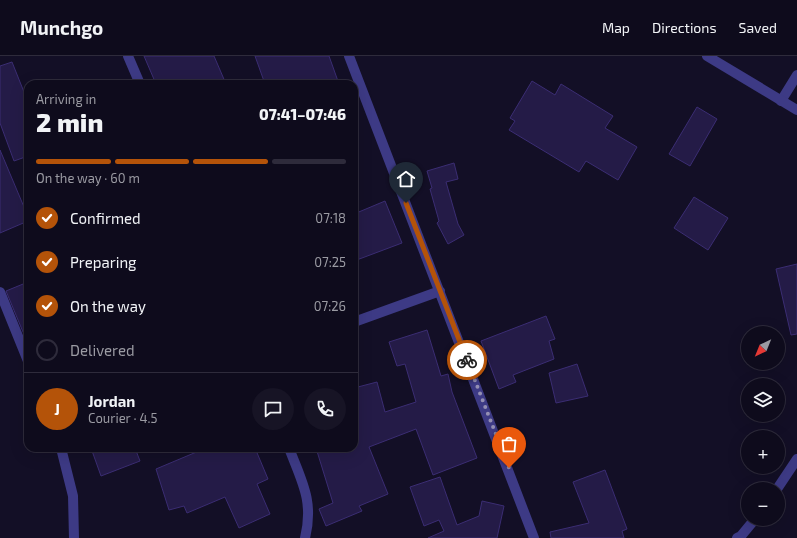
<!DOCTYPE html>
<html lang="en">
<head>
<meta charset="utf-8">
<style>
  :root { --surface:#0e0b1c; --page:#171425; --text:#f1f3f6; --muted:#9b9ba3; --line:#2e2b3b; --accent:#b45309 }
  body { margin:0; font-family:"Exo 2",sans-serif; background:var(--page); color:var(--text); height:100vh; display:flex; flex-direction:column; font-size:15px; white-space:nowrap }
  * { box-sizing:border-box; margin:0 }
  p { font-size:13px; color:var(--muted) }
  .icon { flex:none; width:22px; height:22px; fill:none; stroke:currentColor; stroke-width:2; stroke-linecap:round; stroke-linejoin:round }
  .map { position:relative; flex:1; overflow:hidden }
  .sheet { position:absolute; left:24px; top:24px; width:334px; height:372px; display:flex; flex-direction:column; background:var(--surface); border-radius:12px; box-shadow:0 4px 16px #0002,0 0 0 1px var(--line) }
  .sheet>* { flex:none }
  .needle { width:26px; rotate:223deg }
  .tools { position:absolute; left:741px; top:270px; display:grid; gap:8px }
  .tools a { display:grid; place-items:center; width:44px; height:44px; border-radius:50%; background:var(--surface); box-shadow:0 4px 16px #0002,0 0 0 1px var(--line); font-size:20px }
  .pin { position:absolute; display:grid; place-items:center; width:34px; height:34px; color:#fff; margin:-41px -17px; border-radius:50% 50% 50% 0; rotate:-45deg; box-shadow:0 0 4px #0007 }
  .pin .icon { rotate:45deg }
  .courier { position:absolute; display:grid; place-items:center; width:40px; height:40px; margin:-20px; border:3px solid #b45309; border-radius:50%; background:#fff; color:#222; box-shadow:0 1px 5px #0007 }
  .summary em { font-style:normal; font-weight:800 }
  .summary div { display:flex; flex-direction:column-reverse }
  .summary { display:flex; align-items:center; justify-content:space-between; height:68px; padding:0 12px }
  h1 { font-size:26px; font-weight:800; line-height:30px }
  .bar { display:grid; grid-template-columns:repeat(4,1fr); gap:6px 4px; align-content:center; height:48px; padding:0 12px }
  .bar i { height:5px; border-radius:3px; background:var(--line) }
  .bar .active { background:var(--accent) }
  .bar p { grid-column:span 4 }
  .line { display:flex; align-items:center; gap:10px; padding:0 12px; border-top:1px solid var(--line) }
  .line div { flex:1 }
  .round { display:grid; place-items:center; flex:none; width:42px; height:42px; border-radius:21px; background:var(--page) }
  ol { padding:0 12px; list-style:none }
  li { display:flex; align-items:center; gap:12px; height:44px }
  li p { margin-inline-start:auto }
  li .icon { padding:4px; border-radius:50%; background:var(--accent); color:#fff; stroke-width:4 }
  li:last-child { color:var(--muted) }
  li i { width:22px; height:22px; border:2px solid var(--line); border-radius:50% }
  header { display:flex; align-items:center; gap:24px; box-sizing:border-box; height:56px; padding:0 20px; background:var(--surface); border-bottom:1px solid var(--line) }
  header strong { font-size:19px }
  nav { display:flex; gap:22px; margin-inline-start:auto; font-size:14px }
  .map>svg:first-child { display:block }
  .building { fill:#241b47; stroke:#3b2d73 }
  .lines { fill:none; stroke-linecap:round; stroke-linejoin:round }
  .minor { stroke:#3d3a85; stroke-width:10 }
  .tertiary { stroke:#3d3a85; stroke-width:10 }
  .done { stroke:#948fb3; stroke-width:4; stroke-dasharray:0 7.2 }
  .route { stroke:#b45309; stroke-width:5 }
</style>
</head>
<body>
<header>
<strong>Munchgo</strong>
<nav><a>Map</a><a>Directions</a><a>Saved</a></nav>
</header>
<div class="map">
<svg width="797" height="482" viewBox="0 0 797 482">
  <rect width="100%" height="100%" fill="#130f26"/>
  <path class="building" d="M 144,0 L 214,0 L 226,28 L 156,28 Z
    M 255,0 L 329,0 L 339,28 L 265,28 Z
    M 12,6 L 28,46 L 28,100 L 14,105 L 0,67 L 0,10 Z
    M 532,25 L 555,39 L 561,28 L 613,60 L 605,72 L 637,91 L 618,124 L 586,105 L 579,116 L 509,74 L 515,65 L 510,62 Z
    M 697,51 L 717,63 L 690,110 L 669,98 Z
    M 0,94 L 24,151 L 28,149 L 28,165 L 0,177 Z
    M 454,107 L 458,123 L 446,126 L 458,168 L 464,179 L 448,188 L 437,167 L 439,165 L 430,133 L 432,132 L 427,115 Z
    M 694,141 L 728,162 L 708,194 L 674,172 Z
    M 385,145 L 402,187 L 354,205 L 354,158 Z
    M 797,208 L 797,278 L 791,279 L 776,213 Z
    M 28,226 L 28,288 L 6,235 Z
    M 546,260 L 555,283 L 549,285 L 554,303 L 513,319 L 516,326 L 499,333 L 481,285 Z
    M 427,274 L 441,320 L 448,318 L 452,336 L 477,402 L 433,419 L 416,373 L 369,391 L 388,438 L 359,450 L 362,455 L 326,470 L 319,453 L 333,447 L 316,392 L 354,392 L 354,332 L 377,326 L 385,356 L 416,346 L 405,308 L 397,310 L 389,286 Z
    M 577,308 L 588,340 L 556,347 L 549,317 Z
    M 91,392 L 135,392 L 140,405 L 101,420 Z
    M 206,392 L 255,392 L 268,423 L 257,428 L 270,458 L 239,472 L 225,441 L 187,457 L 184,450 L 169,454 L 156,413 Z
    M 605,414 L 627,473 L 622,475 L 624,482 L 551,482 L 550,476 L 589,467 L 573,426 Z
    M 440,421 L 457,469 L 479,460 L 482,445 L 504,450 L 497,482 L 428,482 L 444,475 L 439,464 L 424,470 L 410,431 Z"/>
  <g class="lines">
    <path class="minor" d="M 128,0 L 140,28
      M 349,0 L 534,482
      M 781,45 L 797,19
      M 0,236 L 28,305
      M 354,266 L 440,235
      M 61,392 L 73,440 L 74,482
      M 289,392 C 302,426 314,445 305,482
      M 777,433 L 797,403
      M 737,482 L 741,480 L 755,463"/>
    <path class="tertiary" d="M 707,0 L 797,54"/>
  </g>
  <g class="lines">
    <path class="done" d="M 467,304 L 509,412"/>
    <path class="route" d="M 406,147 L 467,304"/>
  </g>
</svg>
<div class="tools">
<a><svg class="needle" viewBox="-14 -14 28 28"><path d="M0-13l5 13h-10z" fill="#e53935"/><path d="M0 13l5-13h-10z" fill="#9b9ba3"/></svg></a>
<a><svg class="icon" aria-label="layers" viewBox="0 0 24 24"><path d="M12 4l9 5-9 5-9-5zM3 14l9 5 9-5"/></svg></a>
<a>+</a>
<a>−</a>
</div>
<div class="pin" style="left:509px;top:412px;background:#ea580c"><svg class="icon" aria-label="bag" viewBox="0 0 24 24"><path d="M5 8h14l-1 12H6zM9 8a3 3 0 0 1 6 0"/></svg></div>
<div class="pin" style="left:406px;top:147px;background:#1f2937"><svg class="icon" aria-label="home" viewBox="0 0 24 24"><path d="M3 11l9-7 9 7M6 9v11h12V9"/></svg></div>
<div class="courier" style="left:467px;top:304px"><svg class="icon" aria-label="bike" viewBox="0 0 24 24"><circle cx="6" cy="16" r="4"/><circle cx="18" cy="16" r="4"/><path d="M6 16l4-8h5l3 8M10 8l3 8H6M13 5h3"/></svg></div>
<section class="sheet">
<div class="summary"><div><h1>2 min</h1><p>Arriving in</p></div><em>07:41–07:46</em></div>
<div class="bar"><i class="active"></i><i class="active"></i><i class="active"></i><i></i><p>On the way · 60 m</p></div>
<ol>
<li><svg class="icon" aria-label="check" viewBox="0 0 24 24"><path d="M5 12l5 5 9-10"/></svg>Confirmed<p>07:18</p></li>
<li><svg class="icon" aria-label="check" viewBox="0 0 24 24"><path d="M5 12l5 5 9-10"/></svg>Preparing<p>07:25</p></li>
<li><svg class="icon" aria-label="check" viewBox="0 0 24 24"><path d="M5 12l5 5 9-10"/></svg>On the way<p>07:26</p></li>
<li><i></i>Delivered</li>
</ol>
<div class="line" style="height:72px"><b class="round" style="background:var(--accent);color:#fff">J</b><div><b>Jordan</b><p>Courier · 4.5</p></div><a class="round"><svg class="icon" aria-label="chat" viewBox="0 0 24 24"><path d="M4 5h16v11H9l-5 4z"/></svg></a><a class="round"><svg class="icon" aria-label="phone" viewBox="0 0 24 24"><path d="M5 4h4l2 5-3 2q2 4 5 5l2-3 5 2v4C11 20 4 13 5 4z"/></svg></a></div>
</section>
</div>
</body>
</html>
